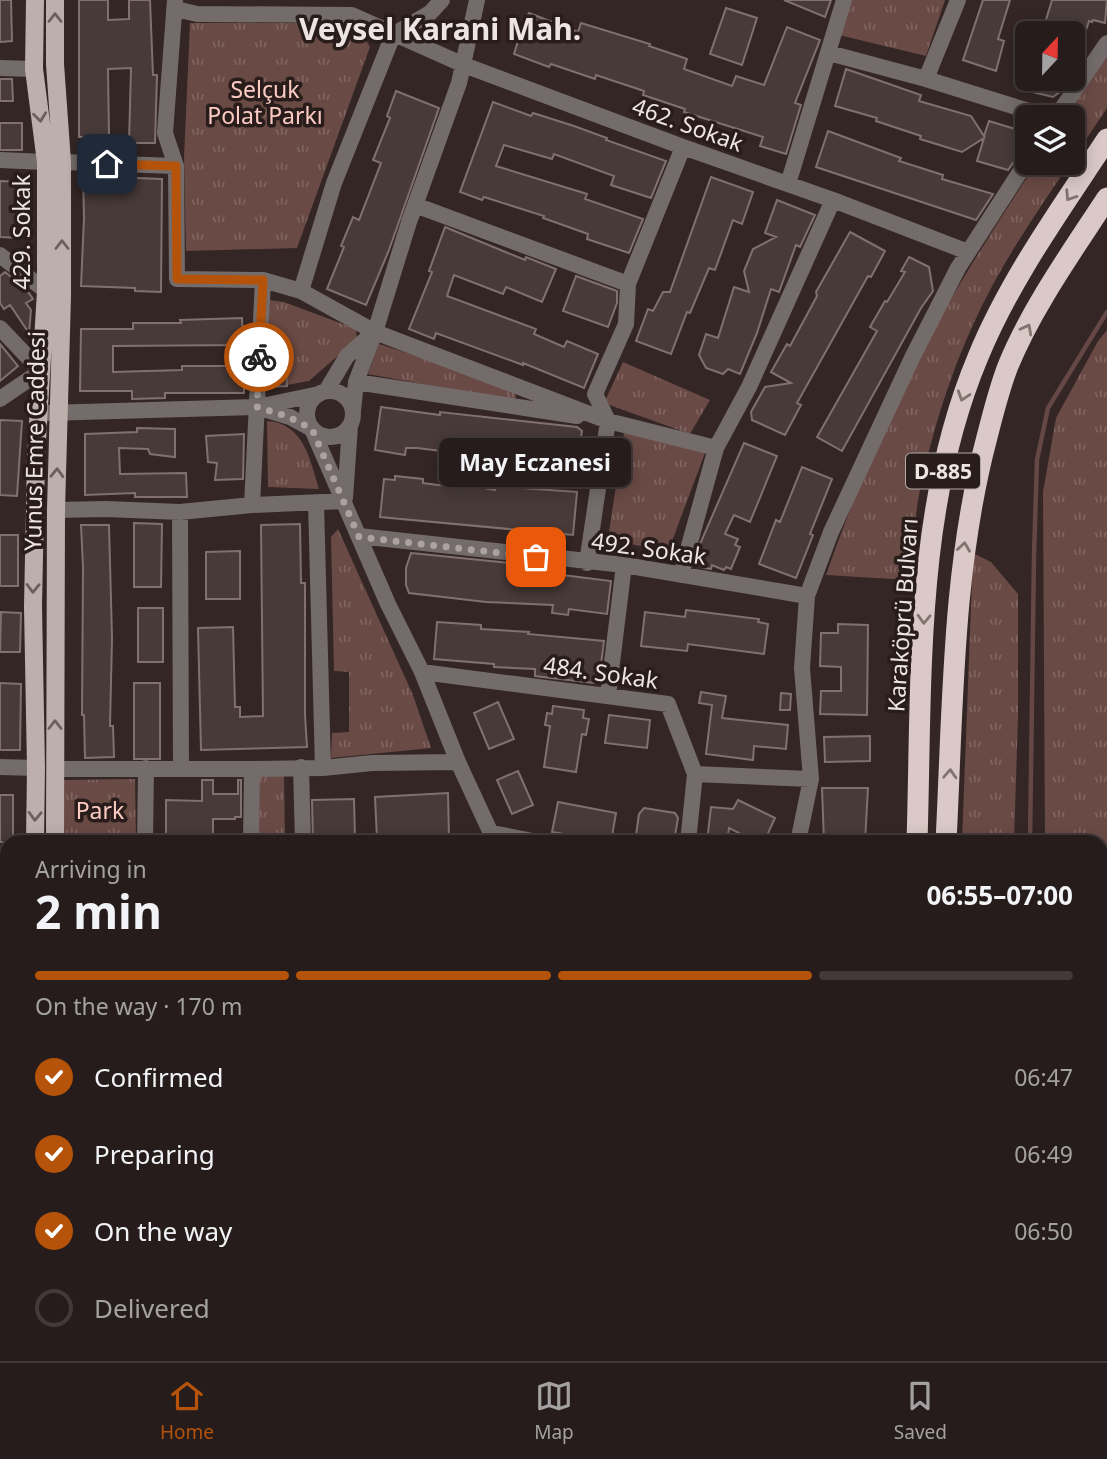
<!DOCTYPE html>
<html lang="en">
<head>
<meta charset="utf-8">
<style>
  :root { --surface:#261c1b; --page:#322928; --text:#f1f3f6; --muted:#a4a1a3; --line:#423a3a; --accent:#b45309 }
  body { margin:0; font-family:"Noto Sans",sans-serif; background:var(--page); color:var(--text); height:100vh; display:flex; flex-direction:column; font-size:26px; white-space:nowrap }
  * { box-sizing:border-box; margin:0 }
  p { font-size:23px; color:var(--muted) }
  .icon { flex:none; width:38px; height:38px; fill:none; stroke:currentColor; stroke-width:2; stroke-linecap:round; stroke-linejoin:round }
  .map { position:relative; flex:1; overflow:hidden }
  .details { position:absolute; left:0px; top:835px; width:1108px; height:527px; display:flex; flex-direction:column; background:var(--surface); border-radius:21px 21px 0 0; box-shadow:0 4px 18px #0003,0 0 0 2px var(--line) }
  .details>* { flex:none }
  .needle { width:46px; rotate:22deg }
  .tools { position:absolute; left:1015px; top:21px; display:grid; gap:14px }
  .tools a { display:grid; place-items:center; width:70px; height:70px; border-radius:10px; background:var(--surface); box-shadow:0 4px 18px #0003,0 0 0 2px var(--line); font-size:35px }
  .pin { position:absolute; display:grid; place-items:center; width:60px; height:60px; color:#fff; margin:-30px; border-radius:14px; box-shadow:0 4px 10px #0006 }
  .courier { position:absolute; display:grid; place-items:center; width:70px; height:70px; margin:-35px; border:5px solid #b45309; border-radius:50%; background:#fff; color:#222; box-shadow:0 2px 9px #0007 }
  .bubble { position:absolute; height:49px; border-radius:10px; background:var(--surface); box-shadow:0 4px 18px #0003,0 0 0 2px var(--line); font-size:23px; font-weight:700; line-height:49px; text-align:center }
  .headline em { font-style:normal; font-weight:700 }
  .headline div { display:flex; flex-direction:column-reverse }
  .headline { display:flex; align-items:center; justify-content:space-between; height:119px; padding:0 35px }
  h1 { font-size:46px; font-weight:700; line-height:52px }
  .bar { display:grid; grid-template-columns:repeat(4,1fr); gap:10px 7px; align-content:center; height:84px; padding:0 35px }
  .bar i { height:9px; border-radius:5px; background:var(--line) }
  .bar .current { background:var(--accent) }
  .bar p { grid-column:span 4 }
  ol { padding:0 35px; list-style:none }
  li { display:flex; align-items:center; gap:21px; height:77px }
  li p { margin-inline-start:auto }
  li .icon { padding:7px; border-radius:50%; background:var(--accent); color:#fff; stroke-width:4 }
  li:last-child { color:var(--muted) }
  li i { width:38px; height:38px; border:4px solid var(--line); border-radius:50% }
  .tab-bar { display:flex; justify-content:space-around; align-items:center; height:98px; border-top:2px solid var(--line); background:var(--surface); font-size:19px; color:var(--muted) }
  .tab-bar a { display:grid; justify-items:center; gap:4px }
  .tab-bar .current { color:var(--accent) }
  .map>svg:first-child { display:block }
  .grass { fill:url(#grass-tufts) }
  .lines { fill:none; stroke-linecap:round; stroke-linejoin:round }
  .stream { stroke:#654846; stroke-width:4.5 }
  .building { fill:#473a38; stroke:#80716e; stroke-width:2 }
  .minor { stroke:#736c6b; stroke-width:16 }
  .major { stroke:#bdafac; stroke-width:18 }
  .highway { stroke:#dac9c6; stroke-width:21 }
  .oneway { stroke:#6c5f5c }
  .oneway2 { stroke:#827370 }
  .done { stroke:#aca2a0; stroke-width:7; stroke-dasharray:0 12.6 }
  .route { stroke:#b45309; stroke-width:9 }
  .labels { text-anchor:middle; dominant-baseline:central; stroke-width:7; stroke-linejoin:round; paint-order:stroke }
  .shield { fill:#291d1b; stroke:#b2a9a7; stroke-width:2 }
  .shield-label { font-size:21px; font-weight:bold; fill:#ede5e3 }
  .park-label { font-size:23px; fill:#fbcac2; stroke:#291d1b }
  .street-label { font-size:23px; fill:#ede5e3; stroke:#291d1b }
  .district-label { font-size:30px; font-weight:bold; fill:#ede5e3; stroke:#291d1b }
</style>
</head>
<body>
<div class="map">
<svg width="1107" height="1361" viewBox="0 0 1107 1361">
  <defs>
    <pattern id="grass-tufts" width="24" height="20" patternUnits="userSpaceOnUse" patternTransform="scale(1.75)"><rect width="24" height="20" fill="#6a4a45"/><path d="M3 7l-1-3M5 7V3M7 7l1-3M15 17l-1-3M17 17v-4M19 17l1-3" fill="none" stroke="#806460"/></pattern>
  </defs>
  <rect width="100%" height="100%" fill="#332624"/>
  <path class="grass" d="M 851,0 L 945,0 L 926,56 L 839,35 Z
    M 190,23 L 334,23 L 362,34 L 370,47 L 297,248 L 186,251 L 184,157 Z
    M 1107,51 L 1107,108 L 1073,159 L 1073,117 L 1065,117 Z
    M 1036,163 L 1070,163 C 1041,206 1012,248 988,294 C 956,355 934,423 920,490 C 914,519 913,551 909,580 L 826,575 C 857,486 895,400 941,317 C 970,264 1004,214 1036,163 Z
    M 269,300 L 284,302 L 356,329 L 357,339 L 309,381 L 270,388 Z
    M 1107,330 L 1107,903 L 1101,903 L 1101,842 L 1045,842 L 1043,492 L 1056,418 L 1098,341 Z
    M 379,344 L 512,386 L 516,397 L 513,401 L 368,374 Z
    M 623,362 L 710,400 L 690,434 L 604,403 Z
    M 267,421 C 304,423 310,460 319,489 L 268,487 Z
    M 624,432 L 705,453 L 668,552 L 608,539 Z
    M 338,529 L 413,695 L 431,748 L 331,758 L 332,733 L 349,732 L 349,672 L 334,671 L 331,537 Z
    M 973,553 L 991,562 L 1018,594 L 1018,717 L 1014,842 L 962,842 Z
    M 253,775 L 284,775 L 285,842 L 254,842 Z
    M 135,779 L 136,842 L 64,842 L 63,780 Z
    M 1101,971 L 1107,991 L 1107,1051 L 1101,1032 Z"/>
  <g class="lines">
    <path class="stream" d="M 1030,842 L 1034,555 L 1037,460 L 1048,408 L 1107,312
      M 1101,1073 L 1107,1090"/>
  </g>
  <path class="building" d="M 0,0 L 11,0 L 12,41 L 0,42 Z
    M 79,0 L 108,0 L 108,20 L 129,19 L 129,0 L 150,0 L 153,75 L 157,75 L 155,143 L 129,143 L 131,68 L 108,69 L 109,137 L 79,137 Z
    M 784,0 L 831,0 L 825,17 Z
    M 983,0 L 1010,0 L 998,39 L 1004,41 L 996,71 L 963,60 Z
    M 1052,0 L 1107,0 L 1105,23 L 1093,20 L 1092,22 L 1089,21 L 1075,65 L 1073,65 L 1073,33 L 1042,33 Z
    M 726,8 L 757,18 L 742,65 L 710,54 Z
    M 529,13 L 578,32 L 581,23 L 650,44 L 649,46 L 687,59 L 684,69 L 732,86 L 736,76 L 764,85 L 787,27 L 820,40 L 795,103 L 801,105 L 786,154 L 760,146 L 763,137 L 684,112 L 685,109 L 643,95 L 644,91 L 596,75 L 595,79 L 551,64 L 549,67 L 514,54 L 524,22 Z
    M 846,69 L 921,95 L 919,101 L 971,116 L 984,136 L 989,121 L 1025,132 L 1017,157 L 1008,170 L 977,161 L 984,138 L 962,152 L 920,139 L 921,136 L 876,121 L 877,118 L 835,106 Z
    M 0,79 L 12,79 L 13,101 L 0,101 Z
    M 1027,79 L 1063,79 L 1060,92 L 1053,97 L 1024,90 Z
    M 396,91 L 439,108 L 389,250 L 366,305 L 327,289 L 344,247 L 341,246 L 353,217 L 359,220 L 381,163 L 373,160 L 390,118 L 387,116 Z
    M 493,102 L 531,116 L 533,113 L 574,126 L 607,138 L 606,140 L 666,161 L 651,198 L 611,185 L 614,176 L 554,154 L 552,159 L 504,145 L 496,166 L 587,194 L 585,199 L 643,219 L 629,253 L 587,239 L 588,234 L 543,218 L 544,216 L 484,197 L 482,200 L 460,192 Z
    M 0,123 L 22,123 L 22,150 L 0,150 Z
    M 828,131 L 901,158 L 899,161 L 943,175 L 942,179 L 993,194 L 976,220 L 816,167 Z
    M 83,176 L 162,179 L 161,292 L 135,291 L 135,288 L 81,286 L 84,218 Z
    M 711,177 L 753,192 L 742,224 L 733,220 L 715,270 L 709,268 L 690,313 L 687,312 L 671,354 L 636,341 L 648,309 L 653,311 L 663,292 L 670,292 Z
    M 0,181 L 21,182 L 20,238 L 0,237 Z
    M 777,200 L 815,215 L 800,247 L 796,245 L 779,292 L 771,289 L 757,333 L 740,374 L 728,369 L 723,374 L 706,368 L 699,355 L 706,334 L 718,338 L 734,287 L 749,292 L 744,271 L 753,249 L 776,237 L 765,233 Z
    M 445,227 L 525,260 L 526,257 L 556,269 L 542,302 L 506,287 L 503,294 L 454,275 L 447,296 L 536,329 L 534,334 L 564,347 L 567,341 L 598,354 L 584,388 L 523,363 L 523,365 L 436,333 L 434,339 L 409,329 L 432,272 L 429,271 Z
    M 850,232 L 885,251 L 871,277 L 868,276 L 797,403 L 801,405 L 785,435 L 752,420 L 751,412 L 765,387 L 791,383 L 771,372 L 787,344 L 790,346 L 817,296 L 816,292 Z
    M 909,257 L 929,267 L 933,291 L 921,308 L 842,451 L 817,437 L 877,331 L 870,327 L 885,301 L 887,302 L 905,272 L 901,271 Z
    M 5,272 L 26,289 L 33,299 L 26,303 L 31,310 L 29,333 L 10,305 L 4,309 L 0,303 L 0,276 Z
    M 576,276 L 617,291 L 617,303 L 608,327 L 563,311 Z
    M 242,318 L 243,345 L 113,346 L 113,372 L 182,370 L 182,366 L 244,366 L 244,393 L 165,393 L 165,398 L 132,399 L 132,391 L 80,391 L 81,329 L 133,329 L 133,323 L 181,323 L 180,320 Z
    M 0,344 L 18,366 L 0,381 Z
    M 286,367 L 287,386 L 268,387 L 269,368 Z
    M 381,407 L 440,415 L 440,412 L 577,427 L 582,431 L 578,457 L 531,452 L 530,462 L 417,448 L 406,448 L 405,455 L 375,450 Z
    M 0,420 L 22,421 L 17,496 L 0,495 Z
    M 137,428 L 175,429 L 175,457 L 150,454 L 148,449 L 119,448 L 120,474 L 186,473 L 187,497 L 135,497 L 135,493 L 85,495 L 85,434 L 137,432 Z
    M 244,434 L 243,479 L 215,480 L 217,463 L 208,462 L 206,436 Z
    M 744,443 L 777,456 L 750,522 L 734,515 L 725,534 L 738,539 L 735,545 L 740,547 L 731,569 L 726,567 L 724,570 L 712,565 L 711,569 L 704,568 L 695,564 L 700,544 Z
    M 802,467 L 832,479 L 810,534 L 813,535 L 796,578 L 759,564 L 776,520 L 780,522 Z
    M 395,476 L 423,479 L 423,483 L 446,486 L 446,481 L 495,490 L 496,486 L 577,492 L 573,535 L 380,517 L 384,479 L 395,480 Z
    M 134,523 L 162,524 L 161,587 L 134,587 Z
    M 300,524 L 301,583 L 305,583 L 305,715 L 307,747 L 201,750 L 198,628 L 233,627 L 235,707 L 240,707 L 240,717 L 263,716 L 261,525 Z
    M 81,525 L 109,525 L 112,638 L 110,726 L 113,726 L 114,757 L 85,758 L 84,715 L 82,715 L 83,567 Z
    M 0,535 L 18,535 L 18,586 L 0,586 Z
    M 240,551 L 240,599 L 206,599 L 206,552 Z
    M 411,553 L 539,566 L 539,572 L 611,581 L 607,614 L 569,609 L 568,615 L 552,613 L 553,605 L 486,602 L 409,593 L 406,585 L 406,568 Z
    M 138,608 L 163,608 L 163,662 L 138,662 Z
    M 686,610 L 759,619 L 758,622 L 768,624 L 764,654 L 688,644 L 687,651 L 641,646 L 645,612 L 685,617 Z
    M 1,612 L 21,613 L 20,652 L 0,652 Z
    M 437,622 L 481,625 L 481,629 L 529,632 L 528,634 L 604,641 L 600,672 L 596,671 L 594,683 L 535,676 L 535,669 L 494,667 L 494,664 L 434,659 Z
    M 838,624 L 868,625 L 867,715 L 820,714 L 821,691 L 841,691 L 841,667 L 820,666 L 821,633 L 838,633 Z
    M 0,683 L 21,684 L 20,750 L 0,750 Z
    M 134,683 L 160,683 L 160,759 L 134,759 Z
    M 701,692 L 726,696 L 722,718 L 788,725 L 786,749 L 754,746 L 753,760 L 706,754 L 712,705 L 699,703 Z
    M 781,693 L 791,694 L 790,710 L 780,710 Z
    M 498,702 L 514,739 L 489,749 L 474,713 Z
    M 553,706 L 584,710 L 583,718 L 589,719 L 586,735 L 582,734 L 576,772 L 544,767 L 550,726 L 545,725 L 547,713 L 552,714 Z
    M 609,715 L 650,720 L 647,748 L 605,743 Z
    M 870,736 L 870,761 L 825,762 L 824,737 Z
    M 518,771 L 533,805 L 512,814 L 497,780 Z
    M 202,780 L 213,780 L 213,794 L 238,794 L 238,780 L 241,780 L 241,817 L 235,817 L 235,819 L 213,819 L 213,842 L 166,842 L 166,800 L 202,801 Z
    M 822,788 L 868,788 L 865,842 L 824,842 Z
    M 448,793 L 449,837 L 377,839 L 375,797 Z
    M 0,795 L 13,795 L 13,842 L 0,842 Z
    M 354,799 L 355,839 L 313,840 L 312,800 Z
    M 738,800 L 775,818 L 764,842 L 757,842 L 729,828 L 727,842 L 707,842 L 711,807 L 733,809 Z
    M 558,802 L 616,813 L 611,842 L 552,832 Z
    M 644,808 L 675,813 L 678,818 L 674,842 L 635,842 L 639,814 Z"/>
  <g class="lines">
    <path class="minor" d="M 175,0 L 165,133 L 176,166 L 177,279 L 263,280 L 301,291 L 375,332 L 608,421 L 716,448
      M 176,9 L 197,14 L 352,15 L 464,65 L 683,147 L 833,200 L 968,252
      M 829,53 L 926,79 L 1048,117
      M 0,68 L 34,69
      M 926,79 L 958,0
      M 1056,117 L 1107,43
      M 0,160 L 46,162
      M 62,162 L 176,166
      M 788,184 L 844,0
      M 415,205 L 628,284
      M 0,255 L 46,291
      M 301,291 L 334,183 L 393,35 L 430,13 L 442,0
      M 0,328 L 41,371 L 0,399
      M 356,382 L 577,416
      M 326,391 L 347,356 L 373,333
      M307 414a23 23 0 1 1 46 0a23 23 0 1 1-46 0Z
      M 257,407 L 290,417 L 312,429 L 388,604 L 422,672 L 458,762 L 495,842
      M 353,411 L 356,382 L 375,332 L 409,222 L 459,83 L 477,0
      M 46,413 L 257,407 L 319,394
      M 345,498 L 350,426
      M 316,503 L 323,768
      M 252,505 L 344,501
      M 56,510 L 106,509 L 180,512 L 252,505 L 263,280
      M 180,512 L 181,768
      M 359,536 L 624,565 L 807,596
      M 587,563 L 608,421 L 595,394 L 626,324 L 628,284 L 683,147
      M 681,575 L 716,448 L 749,387 L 833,200
      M 422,672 L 668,704 L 695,774 L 811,779
      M 608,695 L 624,565
      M 0,767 L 36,768
      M 301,767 L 303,842
      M 55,769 L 252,769 L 323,768 L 372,763 L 458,762
      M 492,833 L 538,842
      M 145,842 L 146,768
      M 251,842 L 252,769
      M 688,842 L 695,774
      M 798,842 L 811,779 L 802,668 L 807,596 L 831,532 L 912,358 L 958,268 L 1027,161
      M 0,1054 L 7,1059
      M 1101,1124 L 1107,1155
      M 0,1254 L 7,1244
      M 0,1282 L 7,1287
      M 108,1354 L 117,1361
      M 654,1354 L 654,1361
      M 898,1354 L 899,1361
      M 27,1361 L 33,1354
      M 249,1361 L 627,1354"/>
    <path class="major" d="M 55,0 L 55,64 L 62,162 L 62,296 L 56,510 L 55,842
      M 35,842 L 36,768 L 33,606 L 36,457 L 46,291 L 46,162 L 34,69 L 35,0
      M 1101,915 L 1107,913
      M 0,1006 L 7,997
      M 0,1039 L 7,1029"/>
    <path class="highway" d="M 917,842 C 922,680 914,509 978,357 C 1010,279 1061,209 1107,139
      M 946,842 C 953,706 952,569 987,437 C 993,414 999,389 1008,366 C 1031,309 1073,250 1107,198
      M 948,1354 L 949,1361
      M 966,1354 L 967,1361
      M 995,1354 L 996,1361
      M 1017,1354 L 1018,1361"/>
  </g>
  <defs><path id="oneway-chevron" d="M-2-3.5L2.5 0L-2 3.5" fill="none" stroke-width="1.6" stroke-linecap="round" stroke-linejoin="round" transform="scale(1.75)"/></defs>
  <g class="oneway">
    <use href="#oneway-chevron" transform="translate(55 18) rotate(-90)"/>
    <use href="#oneway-chevron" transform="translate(40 117) rotate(83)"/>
    <use href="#oneway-chevron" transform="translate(62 245) rotate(-90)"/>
    <use href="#oneway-chevron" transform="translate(57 473) rotate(-88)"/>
    <use href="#oneway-chevron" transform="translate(33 588) rotate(91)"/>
    <use href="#oneway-chevron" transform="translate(55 725) rotate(-90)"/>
    <use href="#oneway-chevron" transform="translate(35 816) rotate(92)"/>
  </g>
  <g class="oneway2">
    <use href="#oneway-chevron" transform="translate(1070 196) rotate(123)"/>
    <use href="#oneway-chevron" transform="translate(1027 329) rotate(-62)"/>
    <use href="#oneway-chevron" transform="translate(963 396) rotate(108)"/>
    <use href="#oneway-chevron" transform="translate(964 547) rotate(-82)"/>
    <use href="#oneway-chevron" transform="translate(924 619) rotate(92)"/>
    <use href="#oneway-chevron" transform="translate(950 774) rotate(-87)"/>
  </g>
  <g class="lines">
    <path class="done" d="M 259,357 L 257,407 L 289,417 L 312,429 L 359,537 L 536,557"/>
    <path class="route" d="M 107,164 L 176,166 L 177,279 L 263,280 L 259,357"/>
  </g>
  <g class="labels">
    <rect class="shield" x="906" y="453.5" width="74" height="35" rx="5"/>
    <g class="shield-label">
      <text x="943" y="471">D-885</text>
    </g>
    <g class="park-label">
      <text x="265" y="89">Selçuk<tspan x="265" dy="26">Polat Parkı</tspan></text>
      <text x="100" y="810">Park</text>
    </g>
    <g class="street-label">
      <text transform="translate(688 124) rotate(20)">462. Sokak</text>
      <text transform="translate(21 232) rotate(-90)">429. Sokak</text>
      <text transform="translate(34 441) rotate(-89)">Yunus Emre Caddesi</text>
      <text transform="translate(649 548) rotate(8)">492. Sokak</text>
      <text transform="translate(902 615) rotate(-86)">Karaköprü Bulvarı</text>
      <text transform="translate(601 672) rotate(8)">484. Sokak</text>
    </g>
    <g class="district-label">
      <text x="440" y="28">Veysel Karani Mah.</text>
    </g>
  </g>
</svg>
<div class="tools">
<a><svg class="needle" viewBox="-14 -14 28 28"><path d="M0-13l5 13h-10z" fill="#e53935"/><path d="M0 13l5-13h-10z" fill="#a4a1a3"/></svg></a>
<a><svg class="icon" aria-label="layers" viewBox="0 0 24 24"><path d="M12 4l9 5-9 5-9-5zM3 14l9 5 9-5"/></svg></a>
</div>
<div class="pin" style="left:536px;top:557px;background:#ea580c"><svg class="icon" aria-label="bag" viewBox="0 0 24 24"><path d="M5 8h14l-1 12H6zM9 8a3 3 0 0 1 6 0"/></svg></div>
<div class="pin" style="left:107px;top:164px;background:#1f2937"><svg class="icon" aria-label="home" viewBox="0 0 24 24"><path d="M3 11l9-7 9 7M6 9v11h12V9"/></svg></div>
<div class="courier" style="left:259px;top:357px"><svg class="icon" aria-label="bike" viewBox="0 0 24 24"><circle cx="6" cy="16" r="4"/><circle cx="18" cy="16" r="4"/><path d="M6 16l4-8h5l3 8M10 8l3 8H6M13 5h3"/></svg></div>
<div class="bubble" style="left:439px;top:438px;width:192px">May Eczanesi</div>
<section class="details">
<div class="headline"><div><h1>2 min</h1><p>Arriving in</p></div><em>06:55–07:00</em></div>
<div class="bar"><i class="current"></i><i class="current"></i><i class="current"></i><i></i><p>On the way · 170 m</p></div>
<ol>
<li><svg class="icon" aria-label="check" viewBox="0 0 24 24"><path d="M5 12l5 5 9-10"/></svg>Confirmed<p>06:47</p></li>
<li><svg class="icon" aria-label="check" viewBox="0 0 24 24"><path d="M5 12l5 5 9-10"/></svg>Preparing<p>06:49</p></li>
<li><svg class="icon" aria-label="check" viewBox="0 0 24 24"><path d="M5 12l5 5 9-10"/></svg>On the way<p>06:50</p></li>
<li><i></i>Delivered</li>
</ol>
</section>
</div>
<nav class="tab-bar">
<a class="current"><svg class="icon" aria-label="home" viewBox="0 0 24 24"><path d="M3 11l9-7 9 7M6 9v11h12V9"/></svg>Home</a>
<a><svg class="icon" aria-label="map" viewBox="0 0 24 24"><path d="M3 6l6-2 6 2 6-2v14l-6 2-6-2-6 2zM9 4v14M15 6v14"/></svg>Map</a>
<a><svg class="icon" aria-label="saved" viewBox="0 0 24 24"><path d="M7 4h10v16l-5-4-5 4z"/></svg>Saved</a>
</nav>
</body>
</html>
